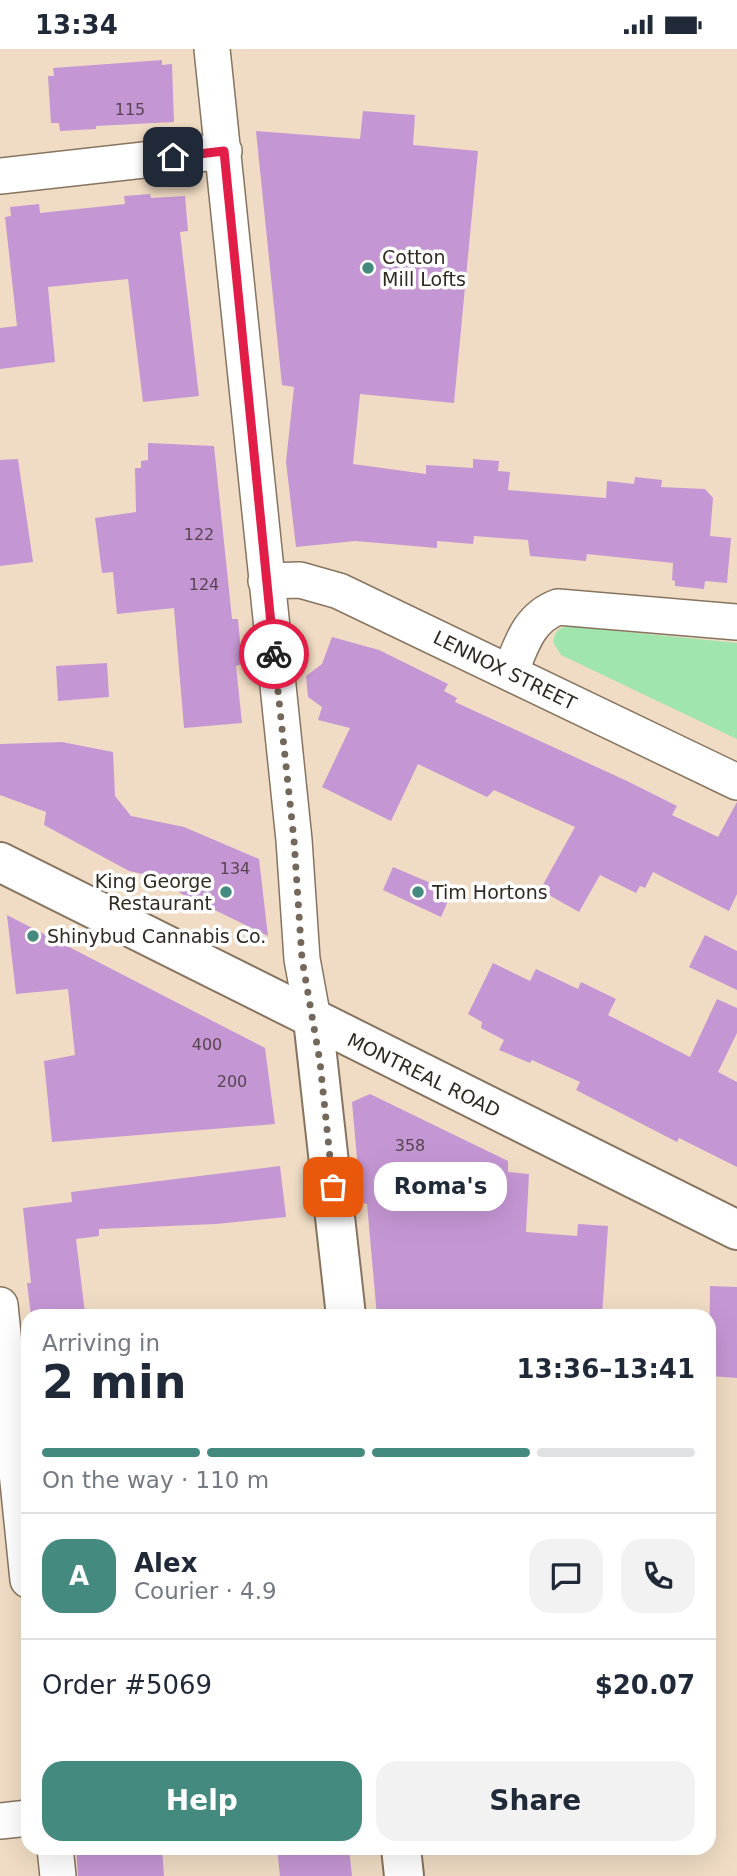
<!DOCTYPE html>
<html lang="en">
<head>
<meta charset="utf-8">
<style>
  :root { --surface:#fff; --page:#f2f2f3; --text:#1f2937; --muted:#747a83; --line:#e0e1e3; --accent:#458a7f }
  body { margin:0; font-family:"DejaVu Sans",sans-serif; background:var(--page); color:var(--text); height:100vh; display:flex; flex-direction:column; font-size:26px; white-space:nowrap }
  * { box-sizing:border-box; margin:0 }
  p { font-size:23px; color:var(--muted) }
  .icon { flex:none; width:38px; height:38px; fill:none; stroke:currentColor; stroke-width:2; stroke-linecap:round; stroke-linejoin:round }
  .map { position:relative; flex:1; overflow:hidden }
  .drawer { position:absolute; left:21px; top:1260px; width:695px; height:546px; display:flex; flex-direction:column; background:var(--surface); border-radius:21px; box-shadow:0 7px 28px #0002 }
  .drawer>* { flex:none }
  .pin { position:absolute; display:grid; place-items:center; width:60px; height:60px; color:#fff; margin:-30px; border-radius:14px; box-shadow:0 4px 10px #0006 }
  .courier { position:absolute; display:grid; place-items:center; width:70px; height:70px; margin:-35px; border:5px solid #e11d48; border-radius:50%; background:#fff; color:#222; box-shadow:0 2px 9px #0007 }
  .bubble { position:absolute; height:49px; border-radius:21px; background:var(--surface); box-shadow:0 7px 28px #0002; font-size:23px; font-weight:800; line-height:49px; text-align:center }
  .head em { font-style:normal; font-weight:800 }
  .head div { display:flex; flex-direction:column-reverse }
  .head { display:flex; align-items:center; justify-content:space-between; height:119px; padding:0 21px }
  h1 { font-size:46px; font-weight:800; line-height:52px }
  .bar { display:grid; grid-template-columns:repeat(4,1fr); gap:10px 7px; align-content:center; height:84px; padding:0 21px }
  .bar i { height:9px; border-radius:5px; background:var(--line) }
  .bar .selected { background:var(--accent) }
  .bar p { grid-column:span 4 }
  .line { display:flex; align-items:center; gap:18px; padding:0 21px; border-top:2px solid var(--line) }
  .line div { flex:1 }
  .round { display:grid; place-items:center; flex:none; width:74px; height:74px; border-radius:21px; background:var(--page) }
  .button { display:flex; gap:14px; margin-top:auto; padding:14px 21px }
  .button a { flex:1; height:80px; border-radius:21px; background:var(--accent); color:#fff; font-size:28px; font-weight:800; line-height:80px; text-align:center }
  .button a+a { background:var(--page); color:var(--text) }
  .status { display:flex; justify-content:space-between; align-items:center; height:49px; padding:0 35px; background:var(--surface); direction:ltr }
  .status svg { height:19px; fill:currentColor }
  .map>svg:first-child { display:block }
  .green { fill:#a0e4ae }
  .building { fill:#c596d4 }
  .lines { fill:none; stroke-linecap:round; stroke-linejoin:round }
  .street-casing { stroke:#86745f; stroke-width:38 }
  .secondary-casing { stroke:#86745f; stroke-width:42 }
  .primary-casing { stroke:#86745f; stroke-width:42 }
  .street { stroke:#fff; stroke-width:35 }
  .secondary { stroke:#fff; stroke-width:38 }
  .primary { stroke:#fff; stroke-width:38 }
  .done { stroke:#74685a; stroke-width:7; stroke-dasharray:0 12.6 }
  .route { stroke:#e11d48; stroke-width:9 }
  .poi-dot { fill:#458a7f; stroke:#fff; stroke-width:2.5 }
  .labels { text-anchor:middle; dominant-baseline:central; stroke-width:7; stroke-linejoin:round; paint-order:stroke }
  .number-label { font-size:16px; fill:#56454e }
  .poi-label { font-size:19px; fill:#312a21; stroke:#fff; text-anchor:start }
  .street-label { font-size:19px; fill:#312a21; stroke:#fff }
</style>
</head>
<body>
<div class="status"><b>13:34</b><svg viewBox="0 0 49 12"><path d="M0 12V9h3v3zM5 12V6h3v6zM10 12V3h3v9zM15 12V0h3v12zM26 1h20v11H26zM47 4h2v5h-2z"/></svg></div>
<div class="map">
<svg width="737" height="1827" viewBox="0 0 737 1827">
  <rect width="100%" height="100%" fill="#f0dcc4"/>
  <path class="green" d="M 568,577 L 737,594 L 737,690 L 561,606 L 553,593 C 555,583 558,579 568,577 Z"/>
  <path class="building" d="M 162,11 L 162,16 L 172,15 L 174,73 L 96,77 L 96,80 L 60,82 L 59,74 L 51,74 L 48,27 L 54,27 L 53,19 Z
    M 363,62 L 415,66 L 413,96 L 478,102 L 454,354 L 360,345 L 353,415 L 426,425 L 426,416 L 473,419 L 473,410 L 499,412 L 498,422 L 510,423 L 508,441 L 606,449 L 607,432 L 634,435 L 635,428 L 662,431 L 661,438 L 705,440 L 713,449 L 710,487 L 731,489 L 727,534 L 705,532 L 704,540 L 675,537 L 675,532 L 672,531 L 673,514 L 587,505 L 586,512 L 530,507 L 528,491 L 474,487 L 473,495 L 437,492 L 437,499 L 355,492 L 296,498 L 286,413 L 294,338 L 282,336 L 256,82 L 360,90 Z
    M 150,145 L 151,149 L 185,147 L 188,182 L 180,183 L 199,347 L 143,353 L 128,230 L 48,238 L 55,313 L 0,320 L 0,279 L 17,277 L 5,168 L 11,167 L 10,158 L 39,155 L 40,164 L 125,155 L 124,147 Z
    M 148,394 L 214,397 L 232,570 L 238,570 L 242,615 L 236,617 L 242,674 L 184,679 L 174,559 L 117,565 L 113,523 L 102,524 L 95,469 L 136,463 L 135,419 L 141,419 L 141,412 L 148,411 Z
    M 18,410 L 33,513 L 0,517 L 0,411 Z
    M 332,588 L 379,601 L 448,635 L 444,642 L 457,649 L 455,653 L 627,732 L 677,757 L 672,766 L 718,788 L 737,753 L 737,845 L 729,862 L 653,823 L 645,839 L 640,837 L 636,844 L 600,826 L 579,863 L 540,841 L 575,778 L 494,741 L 487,748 L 418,715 L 391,772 L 322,738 L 350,679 L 318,671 L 322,658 L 308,648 L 306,627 L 322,615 Z
    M 107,614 L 109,648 L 58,652 L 56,617 Z
    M 62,693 L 113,703 L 115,747 L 131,767 L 184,778 L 259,810 L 268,887 L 180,844 L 182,833 L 129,822 L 44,776 L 46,763 L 0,746 L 0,695 Z
    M 393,818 L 452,843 L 441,868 L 383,841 Z
    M 7,866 L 265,999 L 275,1075 L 52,1093 L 44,1012 L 75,1006 L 68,940 L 16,945 Z
    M 705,886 L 737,902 L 737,941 L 689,918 Z
    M 493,914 L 530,932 L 536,920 L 578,940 L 581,933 L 616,950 L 608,966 L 690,1008 L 717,950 L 737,959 L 737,984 L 718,1023 L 737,1033 L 737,1118 L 679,1089 L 677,1093 L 576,1041 L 580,1033 L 532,1011 L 530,1014 L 499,1001 L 504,991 L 481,979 L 482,973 L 468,965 Z
    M 370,1045 L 508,1112 L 508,1123 L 529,1125 L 526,1183 L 577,1187 L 578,1175 L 608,1177 L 602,1267 L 377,1267 L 367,1155 L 361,1154 L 352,1053 Z
    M 280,1117 L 286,1168 L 216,1175 L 99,1180 L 99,1187 L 76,1190 L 85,1264 L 31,1267 L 27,1234 L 31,1234 L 23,1159 L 72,1153 L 71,1143 Z
    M 710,1237 L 737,1238 L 737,1329 L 709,1327 Z
    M 76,1799 L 162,1799 L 164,1827 L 78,1827 Z
    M 277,1799 L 349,1799 L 352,1827 L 280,1827 Z"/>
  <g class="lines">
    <g class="street-casing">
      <path id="street" d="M 212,0 L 294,791 L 302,910 L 313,970
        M 0,127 L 224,102
        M 266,532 L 300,531 L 339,542 L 737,733
        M 510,624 C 521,597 528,569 558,558 L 737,573
        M 0,1256 L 28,1531
        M 0,1772 L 28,1769
        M 55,1799 L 58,1827"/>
    </g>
    <g class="secondary-casing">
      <path id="secondary" d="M 313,970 L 346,1267
        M 401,1799 L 404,1827"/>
    </g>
    <g class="primary-casing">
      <path id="primary" d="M 0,813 L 737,1181"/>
    </g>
    <use href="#street" class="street"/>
    <use href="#secondary" class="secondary"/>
    <use href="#primary" class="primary"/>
  </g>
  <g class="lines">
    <path class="done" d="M 274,605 L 294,791 L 302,910 L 320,1013 L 333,1138"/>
    <path class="route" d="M 173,108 L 224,102 L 274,605"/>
  </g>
  <g class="poi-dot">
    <circle cx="368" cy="219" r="7"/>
    <circle cx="226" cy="843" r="7"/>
    <circle cx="418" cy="843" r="7"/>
    <circle cx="33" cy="887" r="7"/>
  </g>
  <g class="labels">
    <g class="number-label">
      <text x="130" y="60">115</text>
      <text x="199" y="485">122</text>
      <text x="204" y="535">124</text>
      <text x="235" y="819">134</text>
      <text x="207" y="995">400</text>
      <text x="232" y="1032">200</text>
      <text x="410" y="1096">358</text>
    </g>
    <g class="poi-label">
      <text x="382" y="208">Cotton<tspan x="382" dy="22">Mill Lofts</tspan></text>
      <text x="212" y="832" text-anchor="end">King George<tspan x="212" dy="22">Restaurant</tspan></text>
      <text x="432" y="843">Tim Hortons</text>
      <text x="47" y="887">Shinybud Cannabis Co.</text>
    </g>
    <g class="street-label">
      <text transform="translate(505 621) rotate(26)">LENNOX STREET</text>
      <text transform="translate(424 1026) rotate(26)">MONTREAL ROAD</text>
    </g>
  </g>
</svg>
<div class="pin" style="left:333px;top:1138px;background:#ea580c"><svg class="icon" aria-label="bag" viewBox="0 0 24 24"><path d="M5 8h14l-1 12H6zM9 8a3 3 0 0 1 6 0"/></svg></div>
<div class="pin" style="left:173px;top:108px;background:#1f2937"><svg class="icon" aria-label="home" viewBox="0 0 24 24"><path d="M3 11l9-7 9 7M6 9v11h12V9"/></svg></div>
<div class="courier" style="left:274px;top:605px"><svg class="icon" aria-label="bike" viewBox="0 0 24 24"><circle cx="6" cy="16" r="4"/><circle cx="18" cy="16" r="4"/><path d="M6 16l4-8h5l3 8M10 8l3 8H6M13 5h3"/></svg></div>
<div class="bubble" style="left:374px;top:1113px;width:133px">Roma's</div>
<section class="drawer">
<div class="head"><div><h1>2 min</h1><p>Arriving in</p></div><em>13:36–13:41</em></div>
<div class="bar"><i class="selected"></i><i class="selected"></i><i class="selected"></i><i></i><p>On the way · 110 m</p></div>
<div class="line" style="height:126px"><b class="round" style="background:var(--accent);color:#fff">A</b><div><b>Alex</b><p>Courier · 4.9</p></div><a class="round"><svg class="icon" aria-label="chat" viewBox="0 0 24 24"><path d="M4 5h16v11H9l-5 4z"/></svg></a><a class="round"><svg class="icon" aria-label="phone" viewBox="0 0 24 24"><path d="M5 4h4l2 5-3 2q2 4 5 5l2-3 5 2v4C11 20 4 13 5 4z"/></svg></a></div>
<div class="line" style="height:91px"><div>Order #5069</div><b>$20.07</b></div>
<div class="button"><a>Help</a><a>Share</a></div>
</section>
</div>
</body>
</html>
